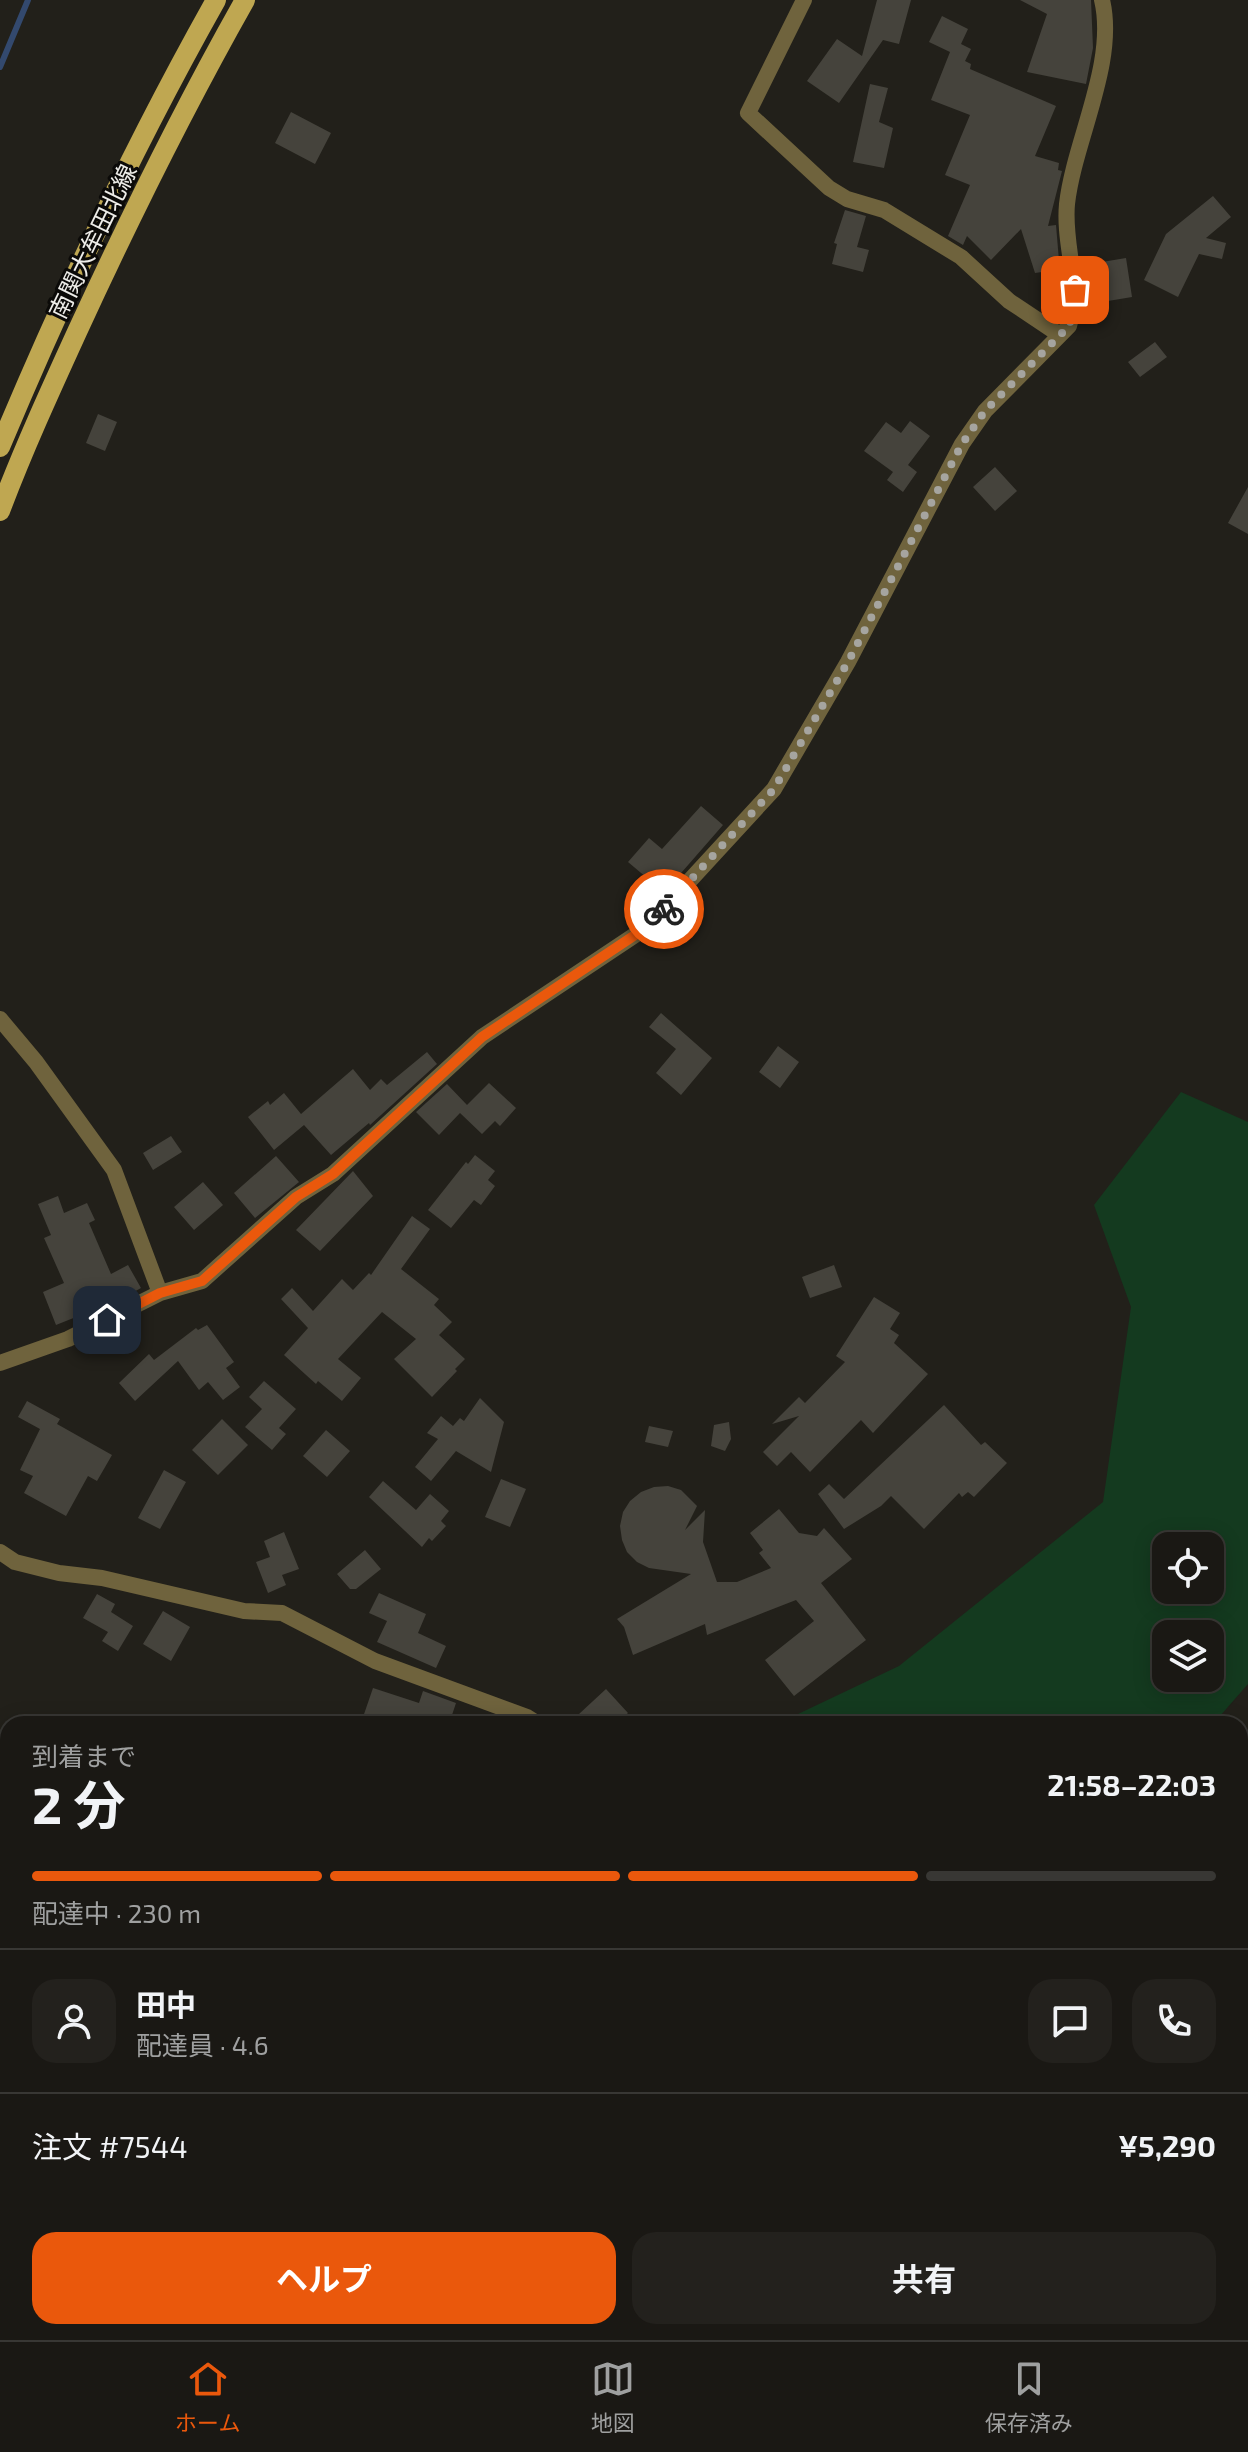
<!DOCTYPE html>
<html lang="ja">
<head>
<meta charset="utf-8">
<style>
  :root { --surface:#1a1814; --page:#23211d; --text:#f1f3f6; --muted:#9fa0a0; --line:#383734; --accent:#ea580c }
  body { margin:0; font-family:"Exo 2","Noto Sans JP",sans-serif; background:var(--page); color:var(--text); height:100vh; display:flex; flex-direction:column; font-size:30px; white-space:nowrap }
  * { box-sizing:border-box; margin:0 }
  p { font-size:26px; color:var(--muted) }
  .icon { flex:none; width:44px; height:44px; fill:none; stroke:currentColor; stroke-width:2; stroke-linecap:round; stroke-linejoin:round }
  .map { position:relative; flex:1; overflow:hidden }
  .side { position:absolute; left:0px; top:1716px; width:1248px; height:624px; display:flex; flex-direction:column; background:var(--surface); border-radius:24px 24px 0 0; box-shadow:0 4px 20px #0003,0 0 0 2px var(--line) }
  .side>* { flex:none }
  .controls { position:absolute; left:1152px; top:1532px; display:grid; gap:16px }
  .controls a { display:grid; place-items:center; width:72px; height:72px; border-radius:16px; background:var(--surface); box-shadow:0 4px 20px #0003,0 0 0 2px var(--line); font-size:40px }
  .pin { position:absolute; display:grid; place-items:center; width:68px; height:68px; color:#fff; margin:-34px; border-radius:16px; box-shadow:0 4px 12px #0006 }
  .courier { position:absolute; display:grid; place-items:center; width:80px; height:80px; margin:-40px; border:6px solid #ea580c; border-radius:50%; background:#fff; color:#222; box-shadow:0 2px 10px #0007 }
  .headline em { font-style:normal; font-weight:700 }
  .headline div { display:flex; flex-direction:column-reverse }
  .headline { display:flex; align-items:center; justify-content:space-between; height:136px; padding:0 32px }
  h1 { font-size:52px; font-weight:700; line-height:60px }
  .bar { display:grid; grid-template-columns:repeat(4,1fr); gap:12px 8px; align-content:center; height:96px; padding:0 32px }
  .bar i { height:10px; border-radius:6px; background:var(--line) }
  .bar .on { background:var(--accent) }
  .bar p { grid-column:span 4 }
  .line { display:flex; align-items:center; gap:20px; padding:0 32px; border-top:2px solid var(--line) }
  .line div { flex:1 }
  .round { display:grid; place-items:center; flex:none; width:84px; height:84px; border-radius:24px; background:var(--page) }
  .action { display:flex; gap:16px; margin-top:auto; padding:16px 32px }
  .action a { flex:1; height:92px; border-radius:24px; background:var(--accent); color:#fff; font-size:32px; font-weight:700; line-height:92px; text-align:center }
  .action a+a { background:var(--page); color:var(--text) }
  .dock { display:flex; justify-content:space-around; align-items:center; height:112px; border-top:2px solid var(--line); background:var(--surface); font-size:22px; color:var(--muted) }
  .dock a { display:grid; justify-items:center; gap:4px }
  .dock .on { color:var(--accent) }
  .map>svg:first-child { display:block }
  .green { fill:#143a1f; fill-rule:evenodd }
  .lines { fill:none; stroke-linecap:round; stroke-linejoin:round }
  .stream { stroke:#33496e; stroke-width:6 }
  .building { fill:#45433c }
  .minor { stroke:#6f633d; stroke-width:16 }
  .primary { stroke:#bfa751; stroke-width:20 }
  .done { stroke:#a6a5a0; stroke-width:8; stroke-dasharray:0 14.4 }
  .route { stroke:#ea580c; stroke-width:10 }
  .labels { text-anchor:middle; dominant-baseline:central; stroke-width:6; stroke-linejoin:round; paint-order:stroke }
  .street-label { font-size:24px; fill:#edece8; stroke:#0b0a08 }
</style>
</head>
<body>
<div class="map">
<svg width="1248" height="2340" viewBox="0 0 1248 2340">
  <rect width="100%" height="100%" fill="#22201a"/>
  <path class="green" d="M 1181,1092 L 1248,1122 L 1248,1684 L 1213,1724 L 792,1724 L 798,1714 L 899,1666 L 1103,1502 L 1131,1307 L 1094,1205 ZM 1166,1546 L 1210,1546 L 1210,1590 L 1166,1590 ZM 1166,1634 L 1210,1634 L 1210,1678 L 1166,1678 Z
    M 0,2257 L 8,2258 L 8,2332 L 1211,2332 L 1206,2340 L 0,2340 Z"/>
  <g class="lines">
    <path class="stream" d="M 0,67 L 28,0"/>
  </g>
  <path class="building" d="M 877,0 L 911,0 L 899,44 L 883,40 L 839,103 L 807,81 L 837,39 L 862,56 Z
    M 1020,0 L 1091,0 L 1093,48 L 1086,84 L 1027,72 L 1047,14 Z
    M 942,16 L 968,29 L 961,44 L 971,49 L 965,61 L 971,64 L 970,69 L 1056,106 L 1035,156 L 1059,163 L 1058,170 L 1062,171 L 1048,226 L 1056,225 L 1062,296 L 1054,298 L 1049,271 L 1035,273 L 1021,229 L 991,260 L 967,236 L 963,245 L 948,236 L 970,185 L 945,175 L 970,115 L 931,100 L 950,52 L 929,42 Z
    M 870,84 L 888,88 L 879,122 L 893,128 L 884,168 L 853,162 Z
    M 291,112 L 331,133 L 315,164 L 275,143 Z
    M 1213,196 L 1231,217 L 1206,238 L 1226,243 L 1222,259 L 1199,254 L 1178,297 L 1144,280 L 1166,234 Z
    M 845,210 L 866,216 L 857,247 L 869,250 L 863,272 L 832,264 L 837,244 L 834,243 Z
    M 1126,258 L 1132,297 L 1102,302 L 1096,263 Z
    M 1155,342 L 1167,357 L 1140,377 L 1128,362 Z
    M 98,414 L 117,422 L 105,451 L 86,443 Z
    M 910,421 L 930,436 L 908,465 L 917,472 L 903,492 L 887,480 L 893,472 L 864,451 L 886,422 L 901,433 Z
    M 995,467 L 1017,491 L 995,511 L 973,487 Z
    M 1248,487 L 1248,534 L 1228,523 Z
    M 701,806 L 723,825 L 668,888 L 651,872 L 647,878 L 628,862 L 649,838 L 662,849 Z
    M 661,1013 L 712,1058 L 681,1095 L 656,1073 L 676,1049 L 649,1027 Z
    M 778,1046 L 799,1062 L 780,1088 L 759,1072 Z
    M 427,1052 L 437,1064 L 370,1125 L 369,1123 L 331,1155 L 304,1125 L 274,1150 L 248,1117 L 268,1101 L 270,1105 L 284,1093 L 301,1114 L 353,1069 L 370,1090 L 381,1079 L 387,1085 Z
    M 489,1083 L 516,1108 L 500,1126 L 495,1121 L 482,1134 L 460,1113 L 439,1135 L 416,1112 L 447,1084 L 467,1105 Z
    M 171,1136 L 182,1152 L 153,1170 L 143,1153 Z
    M 475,1155 L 495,1171 L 488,1180 L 495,1186 L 481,1205 L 474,1200 L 451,1228 L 428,1210 L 466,1162 L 468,1164 Z
    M 276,1156 L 299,1182 L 255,1218 L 234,1193 Z
    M 353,1171 L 373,1196 L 320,1251 L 296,1230 Z
    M 203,1182 L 223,1205 L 194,1230 L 174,1207 Z
    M 58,1196 L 64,1213 L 87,1203 L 95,1220 L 89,1223 L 111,1274 L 128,1265 L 141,1288 L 107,1307 L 106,1305 L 56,1325 L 43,1292 L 64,1283 L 44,1238 L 51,1235 L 38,1204 Z
    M 412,1216 L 430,1229 L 401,1269 L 439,1299 L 434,1305 L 452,1322 L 439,1335 L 465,1359 L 455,1369 L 457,1371 L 432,1397 L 394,1359 L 416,1339 L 382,1312 L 338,1359 L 361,1378 L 342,1401 L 318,1381 L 316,1384 L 284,1355 L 308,1328 L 281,1299 L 292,1288 L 313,1311 L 342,1279 L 353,1290 L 369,1273 L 371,1275 Z
    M 834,1265 L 842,1287 L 810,1298 L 802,1277 Z
    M 874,1297 L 900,1313 L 890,1329 L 899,1335 L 894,1343 L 928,1374 L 873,1433 L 861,1420 L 810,1472 L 791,1452 L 777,1466 L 763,1452 L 799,1416 L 772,1424 L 799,1397 L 805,1403 L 845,1362 L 836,1356 Z
    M 207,1325 L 234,1362 L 226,1368 L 240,1387 L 223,1400 L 208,1382 L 199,1390 L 178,1361 L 135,1401 L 119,1383 L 149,1354 L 154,1360 L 196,1328 L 198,1330 Z
    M 264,1381 L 296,1409 L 279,1428 L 286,1434 L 272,1450 L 245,1427 L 262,1409 L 249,1397 Z
    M 480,1398 L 504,1422 L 491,1472 L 456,1451 L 431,1481 L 415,1467 L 438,1439 L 427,1433 L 441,1416 L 453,1426 L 460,1418 L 464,1421 Z
    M 27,1401 L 60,1419 L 57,1424 L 112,1455 L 97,1481 L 88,1476 L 66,1516 L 24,1493 L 33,1476 L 20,1470 L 40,1429 L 18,1417 Z
    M 944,1405 L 981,1445 L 985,1442 L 1007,1463 L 974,1497 L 968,1492 L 962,1497 L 959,1493 L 924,1529 L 891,1496 L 881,1506 L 844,1529 L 818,1494 L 829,1484 L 844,1499 Z
    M 222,1419 L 248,1445 L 218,1475 L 192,1450 Z
    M 729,1422 L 731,1439 L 725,1451 L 711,1446 L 714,1425 Z
    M 649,1426 L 673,1431 L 668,1447 L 645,1442 Z
    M 326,1430 L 350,1451 L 327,1477 L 303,1456 Z
    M 164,1470 L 186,1482 L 160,1529 L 138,1518 Z
    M 501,1479 L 526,1489 L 510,1527 L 485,1517 Z
    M 383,1481 L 416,1510 L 430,1494 L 449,1511 L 441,1521 L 446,1526 L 432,1541 L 429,1538 L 422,1547 L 369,1497 Z
    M 668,1486 L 681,1490 L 697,1506 L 685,1530 L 705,1510 L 703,1542 L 717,1582 L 737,1582 L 771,1568 L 759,1553 L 763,1550 L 750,1533 L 779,1509 L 799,1533 L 817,1536 L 824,1528 L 852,1559 L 821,1583 L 866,1640 L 794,1696 L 765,1660 L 814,1621 L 796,1600 L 707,1635 L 705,1624 L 633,1655 L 624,1627 L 617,1619 L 691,1574 L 649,1568 L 637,1562 L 627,1552 L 622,1540 L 620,1526 L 623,1512 L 630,1501 L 641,1492 L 654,1487 Z
    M 284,1532 L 299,1569 L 282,1575 L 286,1585 L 268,1593 L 256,1562 L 270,1557 L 264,1541 Z
    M 365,1550 L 381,1569 L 356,1589 L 350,1589 L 337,1574 Z
    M 379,1593 L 426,1614 L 418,1633 L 446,1646 L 436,1668 L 377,1642 L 387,1621 L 369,1613 Z
    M 97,1594 L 115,1604 L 111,1612 L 133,1626 L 118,1651 L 102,1641 L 108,1632 L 83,1618 Z
    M 163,1611 L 190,1627 L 171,1661 L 143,1644 Z
    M 373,1688 L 419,1703 L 423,1691 L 456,1703 L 449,1724 L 375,1724 L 362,1720 Z
    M 606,1689 L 628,1713 L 616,1724 L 589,1724 L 579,1714 Z"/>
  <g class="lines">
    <path class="minor" d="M 804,0 L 748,113 L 829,188 L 847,199 L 884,210 L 961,257 L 1009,301 L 1060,335
      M 0,1019 L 36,1062 L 114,1170 L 160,1293
      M 0,1363 L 68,1339 L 160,1293 L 202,1281 L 296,1197 L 333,1174 L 482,1037 L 647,927 L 774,789 L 848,662 L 962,444 L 985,411 L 1069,326 C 1082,284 1063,246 1067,204 C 1074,141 1117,63 1102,0
      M 0,1552 L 15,1562 L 59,1573 L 102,1578 L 244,1611 L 282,1613 L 375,1661 L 527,1717 L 538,1724
      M 1240,2166 L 1248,2164"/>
    <path class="primary" d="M 0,447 C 64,294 135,144 216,0
      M 0,511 C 23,450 50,391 77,332 C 129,219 184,108 245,0"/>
  </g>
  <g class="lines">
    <path class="done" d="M 664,909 L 774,789 L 848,662 L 962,444 L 985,411 L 1069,326 L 1074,308 L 1075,290"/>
    <path class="route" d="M 107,1320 L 160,1293 L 202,1281 L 296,1197 L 333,1174 L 482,1037 L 647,927 L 664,909"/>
  </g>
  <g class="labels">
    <g class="street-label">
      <text transform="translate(92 241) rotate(-64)">南関大牟田北線</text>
    </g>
  </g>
</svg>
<div class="controls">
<a><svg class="icon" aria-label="locate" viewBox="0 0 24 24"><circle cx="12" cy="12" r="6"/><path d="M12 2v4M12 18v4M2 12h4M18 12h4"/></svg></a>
<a><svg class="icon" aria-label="layers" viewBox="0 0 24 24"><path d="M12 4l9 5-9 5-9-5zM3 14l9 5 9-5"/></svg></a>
</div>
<div class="pin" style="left:1075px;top:290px;background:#ea580c"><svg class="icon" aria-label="bag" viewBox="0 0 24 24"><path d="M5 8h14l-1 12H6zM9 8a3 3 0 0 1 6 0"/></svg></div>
<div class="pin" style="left:107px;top:1320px;background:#1f2937"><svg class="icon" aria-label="home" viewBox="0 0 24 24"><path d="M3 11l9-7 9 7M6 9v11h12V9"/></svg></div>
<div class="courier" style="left:664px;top:909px"><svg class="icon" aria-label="bike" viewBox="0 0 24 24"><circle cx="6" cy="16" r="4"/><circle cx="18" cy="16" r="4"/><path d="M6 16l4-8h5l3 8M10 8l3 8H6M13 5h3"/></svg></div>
<section class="side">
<div class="headline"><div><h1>2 分</h1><p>到着まで</p></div><em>21:58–22:03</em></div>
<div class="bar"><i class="on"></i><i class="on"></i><i class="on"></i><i></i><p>配達中 · 230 m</p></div>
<div class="line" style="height:144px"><a class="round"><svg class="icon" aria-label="person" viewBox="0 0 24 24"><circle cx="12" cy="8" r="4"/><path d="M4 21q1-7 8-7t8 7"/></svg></a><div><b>田中</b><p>配達員 · 4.6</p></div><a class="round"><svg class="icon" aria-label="chat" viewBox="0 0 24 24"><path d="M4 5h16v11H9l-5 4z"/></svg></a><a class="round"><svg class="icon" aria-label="phone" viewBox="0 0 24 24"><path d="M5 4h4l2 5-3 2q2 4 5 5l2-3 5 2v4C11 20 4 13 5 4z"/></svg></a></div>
<div class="line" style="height:104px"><div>注文 #7544</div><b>¥5,290</b></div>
<div class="action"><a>ヘルプ</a><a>共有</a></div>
</section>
</div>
<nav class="dock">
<a class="on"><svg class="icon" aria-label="home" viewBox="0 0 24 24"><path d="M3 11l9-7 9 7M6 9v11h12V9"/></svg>ホーム</a>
<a><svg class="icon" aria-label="map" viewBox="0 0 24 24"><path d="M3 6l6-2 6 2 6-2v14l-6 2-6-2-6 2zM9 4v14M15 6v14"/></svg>地図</a>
<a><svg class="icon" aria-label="saved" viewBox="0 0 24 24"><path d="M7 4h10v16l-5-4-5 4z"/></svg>保存済み</a>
</nav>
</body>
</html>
